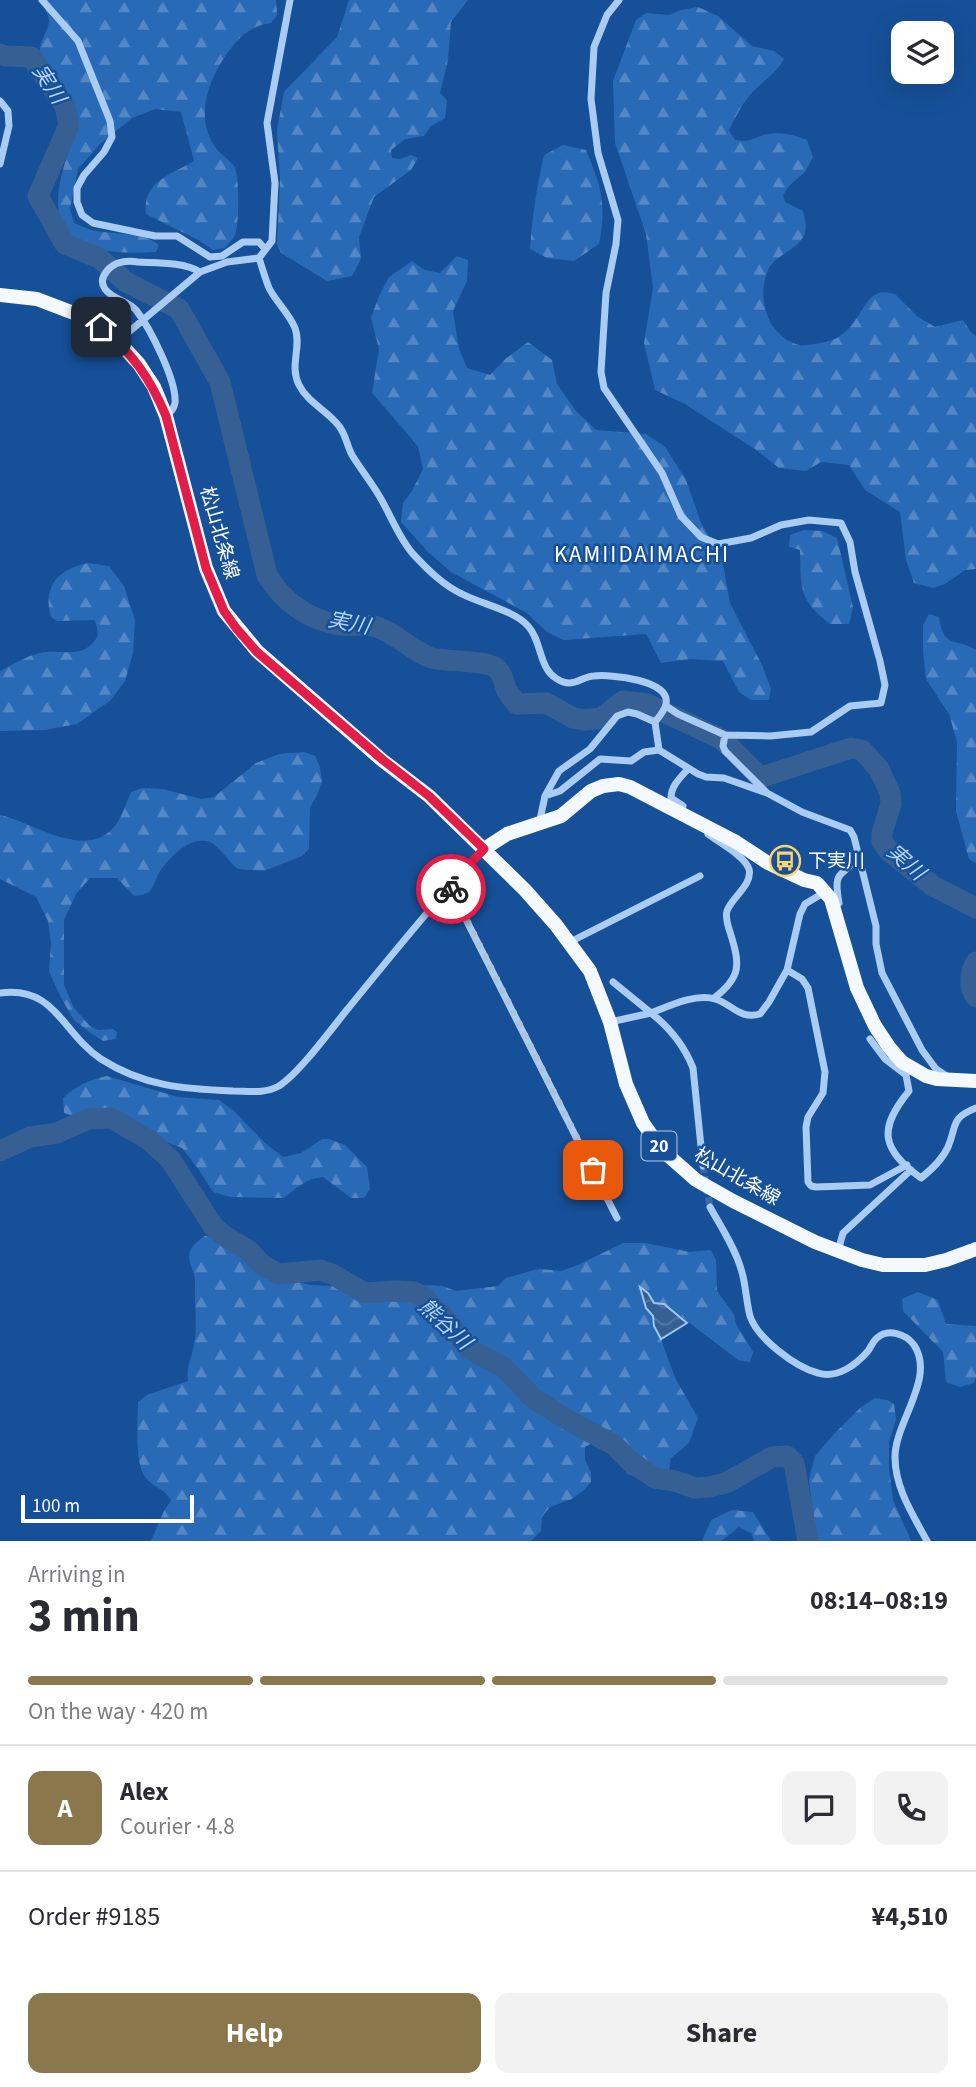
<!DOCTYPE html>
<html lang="en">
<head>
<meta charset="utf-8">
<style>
  :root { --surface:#fff; --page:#f2f2f3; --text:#2b2b33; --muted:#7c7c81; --line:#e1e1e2; --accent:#8a774c }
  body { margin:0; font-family:"Source Sans 3","Noto Sans JP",sans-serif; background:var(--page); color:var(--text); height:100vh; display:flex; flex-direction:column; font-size:26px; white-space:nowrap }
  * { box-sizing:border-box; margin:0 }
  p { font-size:23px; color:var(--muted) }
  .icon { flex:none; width:38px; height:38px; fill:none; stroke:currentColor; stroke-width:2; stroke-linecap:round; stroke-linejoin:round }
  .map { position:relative; height:1541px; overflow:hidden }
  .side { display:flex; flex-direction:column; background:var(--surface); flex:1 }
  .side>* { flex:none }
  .tools { position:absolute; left:891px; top:21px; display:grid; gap:14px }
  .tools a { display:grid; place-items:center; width:63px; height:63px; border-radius:14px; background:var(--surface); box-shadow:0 7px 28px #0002; font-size:35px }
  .scale { position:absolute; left:21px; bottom:18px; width:173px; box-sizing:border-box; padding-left:7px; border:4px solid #fff; border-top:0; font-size:19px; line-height:24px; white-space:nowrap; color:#fff; -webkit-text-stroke:5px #165098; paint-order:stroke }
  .pin { position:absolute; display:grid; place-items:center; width:60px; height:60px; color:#fff; margin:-30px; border-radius:14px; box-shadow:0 4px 10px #0006 }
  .courier { position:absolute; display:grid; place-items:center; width:70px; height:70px; margin:-35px; border:5px solid #e11d48; border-radius:50%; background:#fff; color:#222; box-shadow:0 2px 9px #0007 }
  .headline em { font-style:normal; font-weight:700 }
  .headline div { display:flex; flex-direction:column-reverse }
  .headline { display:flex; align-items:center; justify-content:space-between; height:119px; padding:0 28px }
  h1 { font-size:46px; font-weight:700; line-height:52px }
  .bar { display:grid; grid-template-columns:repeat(4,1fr); gap:10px 7px; align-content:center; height:84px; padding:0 28px }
  .bar i { height:9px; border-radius:5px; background:var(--line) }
  .bar .current { background:var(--accent) }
  .bar p { grid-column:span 4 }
  .line { display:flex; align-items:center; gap:18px; padding:0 28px; border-top:2px solid var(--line) }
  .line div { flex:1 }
  .round { display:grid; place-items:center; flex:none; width:74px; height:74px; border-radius:14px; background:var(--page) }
  .button { display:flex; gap:14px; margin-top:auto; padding:14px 28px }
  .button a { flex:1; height:80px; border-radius:14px; background:var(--accent); color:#fff; font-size:28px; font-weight:700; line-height:80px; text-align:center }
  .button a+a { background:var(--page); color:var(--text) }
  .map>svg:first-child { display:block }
  .forest { fill:url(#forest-firs) }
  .water { fill:url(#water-waves); stroke:#9cc5f4; stroke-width:2 }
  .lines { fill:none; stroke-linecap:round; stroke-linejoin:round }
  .river { stroke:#366094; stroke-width:21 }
  .street-tunnel { stroke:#396aa7; stroke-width:7; stroke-dasharray:7 3.5; stroke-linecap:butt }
  .street { stroke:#aacbf2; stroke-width:7 }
  .primary { stroke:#f4f9ff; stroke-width:14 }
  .done { stroke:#adc2db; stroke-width:7; stroke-dasharray:0 12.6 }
  .route { stroke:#e11d48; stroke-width:9 }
  .labels { text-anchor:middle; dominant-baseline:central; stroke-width:5; stroke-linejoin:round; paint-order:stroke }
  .shield { fill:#165098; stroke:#b9cae0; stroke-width:2 }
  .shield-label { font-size:18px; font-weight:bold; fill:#fff }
  .street-label { font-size:19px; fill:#fff; stroke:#165098 }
  .poi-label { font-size:19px; fill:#fff; stroke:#165098; text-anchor:start }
  .water-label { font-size:21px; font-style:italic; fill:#b6d5f8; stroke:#165098 }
  .quarter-label { font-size:23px; letter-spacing:2px; fill:#fff; stroke:#165098 }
</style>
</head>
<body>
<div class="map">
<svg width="976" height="1541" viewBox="0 0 976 1541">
  <defs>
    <pattern id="forest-firs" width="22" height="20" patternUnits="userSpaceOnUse" patternTransform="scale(1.75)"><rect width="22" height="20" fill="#296ab6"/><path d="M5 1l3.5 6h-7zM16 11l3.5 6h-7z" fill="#5488c5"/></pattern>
    <pattern id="water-waves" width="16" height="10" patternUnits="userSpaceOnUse" patternTransform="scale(1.75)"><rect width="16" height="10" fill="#366094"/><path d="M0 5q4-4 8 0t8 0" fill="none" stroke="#5478a4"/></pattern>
  </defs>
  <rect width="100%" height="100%" fill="#165098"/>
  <path class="forest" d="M 42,0 L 276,0 L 277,15 L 271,23 C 252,25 240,36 228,52 C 209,79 194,116 215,147 C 220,154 229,159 234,166 C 240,175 239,225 235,235 C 233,239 228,244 225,248 L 213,250 L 200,241 L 146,214 C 142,182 170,175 194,161 L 181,112 L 155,109 L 132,118 L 101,143 L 78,169 L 70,209 L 74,223 C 80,225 85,228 91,230 C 112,235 142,231 159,245 L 156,252 C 78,256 39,243 67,156 C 71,143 80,129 77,115 C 76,111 71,105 68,101 C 59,88 44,72 40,56 C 37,43 49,32 49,20 C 48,14 44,6 42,0 Z
    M 349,0 L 468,0 L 451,22 L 448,60 L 440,93 L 447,101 L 445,118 L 431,126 L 424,136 L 405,139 L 391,150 L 392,158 L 400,159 L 411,155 L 418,158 L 411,170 L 374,197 L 359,237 L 361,259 L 352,276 L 327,281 L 281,253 L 277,244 L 280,180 L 277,130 L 284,92 L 337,37 Z
    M 698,7 L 718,16 L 752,46 L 774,51 L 784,59 C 777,73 760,83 749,96 C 741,106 735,118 729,130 L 735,140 C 752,143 753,137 768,134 C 782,132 794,135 807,140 L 813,157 L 805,172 L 790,185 L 783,195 L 785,202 L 803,211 C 805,220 808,229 803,237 C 795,251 774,256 768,270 C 756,298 767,336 799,345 C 805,346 814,344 820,343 C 858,339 859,299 879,293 C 883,292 891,293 895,294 L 918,317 L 935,327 L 963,320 L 970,331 L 976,336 L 976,569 L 965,570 L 945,584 L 933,588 L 914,583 L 906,560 L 900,512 L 865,490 L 849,465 L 821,462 L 806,471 L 779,468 L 755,449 L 683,403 L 655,390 L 644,343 L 653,288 L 646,234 L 615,143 L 613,81 L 636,20 L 646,13 L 669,15 L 681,10 Z
    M 563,145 L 586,150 C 601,186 607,204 599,244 L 574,261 L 547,258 L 530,249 C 532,217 537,186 544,155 Z
    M 457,256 L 468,260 L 467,281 L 453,311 L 459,349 L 467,368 L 490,375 L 504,360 L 528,342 L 552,360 L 557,384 L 576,411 L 596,430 L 646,434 L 665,447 L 686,480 L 701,523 L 722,558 L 730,603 L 762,665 L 771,689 L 769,700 L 751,700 L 739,692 L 723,661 L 690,659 L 661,663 L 646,634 L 564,640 L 547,632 L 527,613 L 451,572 L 428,552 L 401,522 L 403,503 L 412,491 L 423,469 L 418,446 L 372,393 L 379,349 L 371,318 L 379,296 L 389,277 L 412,261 L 425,270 L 440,273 Z
    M 804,530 L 822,531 L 837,538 L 853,607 L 849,624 L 830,624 C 798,599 801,588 800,550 L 789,547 L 790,535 Z
    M 88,563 L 109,566 L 124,586 L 135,620 L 133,653 L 125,681 L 111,700 L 77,724 L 45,730 L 0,731 L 0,671 C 12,665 26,656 40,653 C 58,649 78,658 92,644 C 100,636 98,631 95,620 L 57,621 L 51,617 C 42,586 59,569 88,563 Z
    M 929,614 L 939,617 C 943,649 955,637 976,650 L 976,863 L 969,859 L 956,811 L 957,742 L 949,714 L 926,679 L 923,651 L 923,625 Z
    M 304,752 L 315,756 L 320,767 L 322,781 L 317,795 L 310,807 L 309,849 L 302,856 L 264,871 L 238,869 C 230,863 218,845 210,842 C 190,835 170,857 160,871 C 156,877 155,885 150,891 C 145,895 140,895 134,896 L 117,878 L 90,878 L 76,894 L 64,920 L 64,985 L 74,1008 L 90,1026 L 98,1030 L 113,1029 L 117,1032 L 116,1039 L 103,1041 L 92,1034 L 74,1020 L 60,996 L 49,971 L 51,943 L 48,921 L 36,897 L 0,879 L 0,815 C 33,822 85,861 114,827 C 122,818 126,803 131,792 L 143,788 L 163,789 L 201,799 L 214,797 L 256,763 L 279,754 Z
    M 107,1076 L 178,1097 L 219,1100 L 234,1111 L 265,1143 L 283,1157 L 301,1153 L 322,1139 L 329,1139 L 345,1145 L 367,1167 L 370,1189 L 364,1198 L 351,1198 L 323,1177 C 307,1178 296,1188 284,1198 L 231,1197 L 213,1192 L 199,1170 L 182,1148 L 100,1118 L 77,1117 L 64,1113 L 63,1098 C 76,1086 89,1080 107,1076 Z
    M 205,1236 L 222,1237 L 254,1260 L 296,1281 L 310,1285 L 333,1286 L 356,1291 L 429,1285 L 442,1286 L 456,1291 L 498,1286 L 506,1278 L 534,1270 L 541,1269 L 561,1271 L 578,1265 L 623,1243 L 645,1243 L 690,1252 L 711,1250 L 716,1260 L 717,1291 L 734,1314 L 736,1324 L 753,1352 L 750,1362 L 738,1360 L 678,1314 C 669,1311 665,1304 654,1303 L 648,1293 L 640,1288 L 646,1308 L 653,1316 L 654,1326 L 661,1339 L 675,1378 L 698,1418 L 689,1443 L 671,1458 L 669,1471 L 664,1480 L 647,1480 L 627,1474 C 620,1454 609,1431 585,1447 L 585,1460 L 591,1472 L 591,1482 L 584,1490 L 572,1499 L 550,1507 L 542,1517 L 541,1531 L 531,1541 L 151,1541 L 164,1511 L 171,1500 C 163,1487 155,1489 146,1478 C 134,1465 138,1421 138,1402 L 147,1395 L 188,1381 C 186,1367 192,1358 194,1344 C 198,1324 194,1303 195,1283 C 196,1272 186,1262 190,1251 C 193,1244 199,1240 205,1236 Z
    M 918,1292 L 938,1300 L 946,1324 L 976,1326 L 976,1377 L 974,1383 L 960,1387 L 946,1382 L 943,1352 L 903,1311 L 902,1299 Z
    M 875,1398 L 887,1400 L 894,1404 L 896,1419 L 889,1442 L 889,1469 L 893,1500 L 911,1541 L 816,1541 L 809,1479 L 815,1456 L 833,1435 L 861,1407 Z
    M 732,1510 L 753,1512 L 771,1541 L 754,1541 L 752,1534 L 739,1527 L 721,1541 L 702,1541 L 711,1520 Z"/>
  <path class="water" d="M 640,1287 L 648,1293 L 654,1303 L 664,1304 L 687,1323 L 661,1339 L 654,1326 L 653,1316 L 646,1308 Z"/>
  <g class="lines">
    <path class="river" d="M 0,54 L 6,56 L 31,57 L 65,106 L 69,125 L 38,196 L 65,244 L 99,258 L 126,282 L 179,309 L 220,382 L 267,575 C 283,602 308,619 339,625 C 351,627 365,623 377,627 C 396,633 417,655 432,658 C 448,662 484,660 496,668 C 503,673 504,684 507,691 C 510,696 514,700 517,704 L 546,703 L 573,718 L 586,720 L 601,718 L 623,701 L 647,704 L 723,740 L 759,776 L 765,776 L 851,748 L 862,750 L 879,769 L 890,793 L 891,804 L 882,833 L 882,842 L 889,851 L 933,886 L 976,908
      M 976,962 C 970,973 968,986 976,997
      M 0,1151 L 30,1137 L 57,1133 L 88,1119 L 111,1118 L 149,1140 L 170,1159 L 213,1226 L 223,1235 L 249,1251 L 262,1265 L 279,1274 L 321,1270 L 334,1275 L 364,1293 L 396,1291 L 414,1292 L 424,1297 L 448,1322 L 469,1349 L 503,1367 L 533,1398 L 568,1420 L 614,1445 L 631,1462 L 655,1478 L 675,1481 L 695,1488 L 709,1487 L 726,1483 L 772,1457 L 787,1456 L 794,1463 L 808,1541"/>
    <path class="street-tunnel" d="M 703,1166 L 710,1207"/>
    <path class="street" d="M 42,0 L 78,41 L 110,121 L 112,137 L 104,152 L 84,175 L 77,188 L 77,202 L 82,215 L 93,223 L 155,236 L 177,236 L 210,257 L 222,256 L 243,242 L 259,242 L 265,249
      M 619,0 L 607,15 L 594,47 L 591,99 L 598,153 L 618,220 L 616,244 L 606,293 L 601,372 L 604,388 L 662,473 L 681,516 L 701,537 L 718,544 L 751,538 L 781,525 L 809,520 L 841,523 L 850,542 L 855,572 L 880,661 L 885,685 L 881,703 L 850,706 L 811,732 L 770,736 L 725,735 L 723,746 L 725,751 L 767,793
      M 0,101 L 8,111 L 9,126 L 0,164
      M 259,258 C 262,267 265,278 269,288 C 276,302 289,313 295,328 C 302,347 289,365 299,385 C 308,403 328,411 339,426 C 346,435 347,446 352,455 C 361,470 373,484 381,499 C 392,518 399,538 413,554 C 428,570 443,585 462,594 C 481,604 514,610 528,626 C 539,638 539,656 547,669 C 551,676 561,683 569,683 C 578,683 585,676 594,676 C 610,674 671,680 666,704 C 665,710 659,717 655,722 L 659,750
      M 118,341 L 200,272 L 227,262 L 259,258 L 272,241 L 275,183 L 267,123 L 290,0
      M 166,416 C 171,412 174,409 175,403 C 177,381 150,328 136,310 C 128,301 112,299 105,289 C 97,278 110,264 122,262 C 127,261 133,261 138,262 C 157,263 184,262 200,272
      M 666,706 L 678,714 L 725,735
      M 545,796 L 559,771 L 590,749 L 617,716 L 628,712 L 637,714 L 655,722
      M 679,811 L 683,806 L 671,798 C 671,786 680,778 688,769
      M 539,824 L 545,796 L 560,791 L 600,759 L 631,761 L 644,752 L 659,750 L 698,774 L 706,777 L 724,778 L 767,793 L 802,812 L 850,830 L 854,837 L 876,926 L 876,944 L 882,973 L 922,1050 L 936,1069 L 948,1077
      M 708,834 C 718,842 745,856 749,869 C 753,885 731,898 727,911 C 725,918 728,926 730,932 C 740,964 742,977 714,998
      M 449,886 L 617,1218
      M 839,903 C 832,864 845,881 857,854
      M 570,942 L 700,876
      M 787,970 L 802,979 L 808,988 L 825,1072 L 823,1093 L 808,1117 L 806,1127 L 808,1182 L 811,1186 L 816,1187 L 870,1185 L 907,1165
      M 613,982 L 651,1013 C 669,1006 696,993 715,999 C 732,1004 740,1020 760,1014 L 769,1002 L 787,970 L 800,914 L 805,904 L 825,892
      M 0,993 C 55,985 62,1033 101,1059 C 143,1086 183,1089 233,1091 C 249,1091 264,1094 279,1086 C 299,1073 330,1031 346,1011 C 391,956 435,901 483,849
      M 610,1022 L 651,1013 C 670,1028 684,1045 693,1068 L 703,1166
      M 870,1039 L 885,1059 L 906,1075 L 909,1091 C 878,1129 881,1149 921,1178 C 932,1169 942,1160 948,1147 C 957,1126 950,1118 976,1108
      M 710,1207 C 721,1227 735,1248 741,1269 C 746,1284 746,1301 750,1316 C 757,1338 795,1367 818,1373 C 837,1379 856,1365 868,1351 C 871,1347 873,1341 877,1338 C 888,1328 906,1334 914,1345 C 936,1378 895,1422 895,1457 C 895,1488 913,1515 927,1541
      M 838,1251 L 843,1233 L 911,1170"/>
    <path class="primary" d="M 0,295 L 37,299 L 84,317 L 118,341 L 139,364 L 154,387 L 166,416 L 206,568 L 224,611 L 257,651 L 382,760 L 429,796 L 525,890 L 556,925 L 590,971 L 610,1022 L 626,1084 L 643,1123 L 662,1150 L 696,1180 L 733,1201 L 815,1242 L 862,1260 L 883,1265 L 925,1265 L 946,1260 L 976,1249
      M 484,849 L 507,834 L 561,816 L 591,791 L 603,786 L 619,784 L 630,787 L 736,842 L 768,863 L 804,880 L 817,883 L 831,899 L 857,988 L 875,1026 L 889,1047 L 902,1062 L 926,1076 L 937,1079 L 976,1081"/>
  </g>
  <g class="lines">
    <path class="done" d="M 451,889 L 593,1170"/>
    <path class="route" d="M 101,327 C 133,354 150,378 166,416 L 206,568 L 224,611 L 236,628 L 257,652 L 383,760 L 429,796 L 484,849 L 449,886 L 451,889"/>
  </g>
  <defs>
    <g id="bus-ring" transform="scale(1.575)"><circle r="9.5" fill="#165098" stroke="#ffd36a" stroke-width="1.5"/><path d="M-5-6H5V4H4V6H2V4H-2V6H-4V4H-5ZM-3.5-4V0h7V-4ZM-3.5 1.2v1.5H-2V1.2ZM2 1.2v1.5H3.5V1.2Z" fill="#ffd36a"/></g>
  </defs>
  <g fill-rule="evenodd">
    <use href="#bus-ring" x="785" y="861"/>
  </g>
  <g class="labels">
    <rect class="shield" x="641.5" y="1131.5" width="35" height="29" rx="5"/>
    <g class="shield-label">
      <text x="659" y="1146">20</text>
    </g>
    <g class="street-label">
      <text transform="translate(219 533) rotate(74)">松山北条線</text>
      <text transform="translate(737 1177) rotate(30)">松山北条線</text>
    </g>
    <g class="poi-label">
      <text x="808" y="861">下実川</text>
    </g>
    <g class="water-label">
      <text transform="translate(49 84) rotate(57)">実川</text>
      <text transform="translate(349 623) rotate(11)">実川</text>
      <text transform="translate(906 862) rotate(41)">実川</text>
      <text transform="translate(445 1324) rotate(43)">熊谷川</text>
    </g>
    <g class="quarter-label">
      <text x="642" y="554">KAMIIDAIMACHI</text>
    </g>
  </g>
</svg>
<div class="tools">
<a><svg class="icon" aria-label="layers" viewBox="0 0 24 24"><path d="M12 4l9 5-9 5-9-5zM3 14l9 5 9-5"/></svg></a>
</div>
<div class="scale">100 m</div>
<div class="pin" style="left:593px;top:1170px;background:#ea580c"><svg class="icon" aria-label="bag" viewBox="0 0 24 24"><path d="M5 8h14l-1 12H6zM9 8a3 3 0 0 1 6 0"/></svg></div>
<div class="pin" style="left:101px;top:327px;background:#1f2937"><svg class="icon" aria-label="home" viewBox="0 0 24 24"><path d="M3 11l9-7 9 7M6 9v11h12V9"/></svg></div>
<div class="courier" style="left:451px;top:889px"><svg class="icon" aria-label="bike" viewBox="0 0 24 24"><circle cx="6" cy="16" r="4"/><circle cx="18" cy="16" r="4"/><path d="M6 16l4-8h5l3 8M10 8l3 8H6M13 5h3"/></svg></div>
</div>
<section class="side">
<div class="headline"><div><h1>3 min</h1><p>Arriving in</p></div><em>08:14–08:19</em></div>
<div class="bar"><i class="current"></i><i class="current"></i><i class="current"></i><i></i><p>On the way · 420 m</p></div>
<div class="line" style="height:126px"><b class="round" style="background:var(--accent);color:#fff">A</b><div><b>Alex</b><p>Courier · 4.8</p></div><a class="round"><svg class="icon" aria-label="chat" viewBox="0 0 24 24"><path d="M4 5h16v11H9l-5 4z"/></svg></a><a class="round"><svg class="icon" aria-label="phone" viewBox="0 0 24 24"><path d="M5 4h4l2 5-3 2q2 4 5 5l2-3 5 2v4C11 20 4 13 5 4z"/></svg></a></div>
<div class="line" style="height:91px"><div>Order #9185</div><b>¥4,510</b></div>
<div class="button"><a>Help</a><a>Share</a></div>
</section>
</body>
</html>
